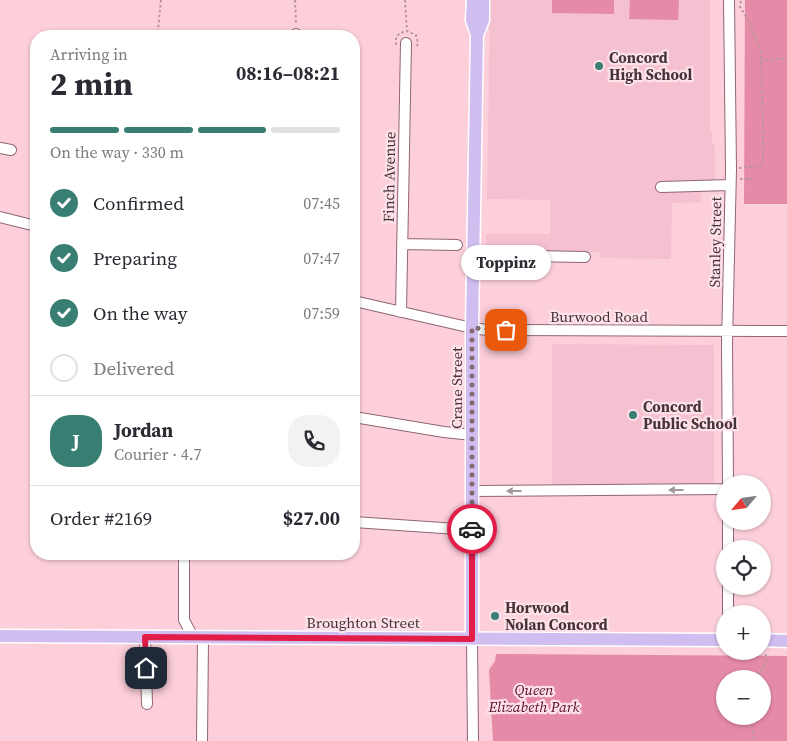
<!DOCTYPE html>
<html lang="en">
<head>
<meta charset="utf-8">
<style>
  :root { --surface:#fff; --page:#f2f2f3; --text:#2b2b33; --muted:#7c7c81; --line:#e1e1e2; --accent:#397e72 }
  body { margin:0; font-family:"Source Serif 4",serif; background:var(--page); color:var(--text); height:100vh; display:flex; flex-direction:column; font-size:19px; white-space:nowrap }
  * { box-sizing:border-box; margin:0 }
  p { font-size:16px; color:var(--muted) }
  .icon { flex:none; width:28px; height:28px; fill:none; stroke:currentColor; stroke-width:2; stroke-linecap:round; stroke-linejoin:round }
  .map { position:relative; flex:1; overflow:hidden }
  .details { position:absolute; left:30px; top:30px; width:330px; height:530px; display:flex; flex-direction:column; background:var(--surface); border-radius:20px; box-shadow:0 1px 4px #0004 }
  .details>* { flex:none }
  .needle { width:32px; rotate:241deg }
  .fabs { position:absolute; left:716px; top:475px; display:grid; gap:10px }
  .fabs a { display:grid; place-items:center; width:55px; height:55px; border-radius:50%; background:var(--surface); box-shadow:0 1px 4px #0004; font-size:25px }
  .pin { position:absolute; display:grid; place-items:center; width:42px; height:42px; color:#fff; margin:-21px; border-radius:10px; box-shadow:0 2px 8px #0006 }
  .courier { position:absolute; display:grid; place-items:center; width:50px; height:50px; margin:-25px; border:4px solid #e11d48; border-radius:50%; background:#fff; color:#222; box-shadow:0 1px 6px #0007 }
  .bubble { position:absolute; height:35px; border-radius:18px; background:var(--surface); box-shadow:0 1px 4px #0004; font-size:16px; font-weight:700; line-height:35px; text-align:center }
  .headline em { font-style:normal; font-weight:700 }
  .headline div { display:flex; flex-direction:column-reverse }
  .headline { display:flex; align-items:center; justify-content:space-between; height:85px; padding:0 20px }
  h1 { font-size:32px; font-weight:700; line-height:38px }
  .bar { display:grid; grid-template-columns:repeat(4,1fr); gap:8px 5px; align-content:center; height:60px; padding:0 20px }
  .bar i { height:6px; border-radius:4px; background:var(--line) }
  .bar .current { background:var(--accent) }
  .bar p { grid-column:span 4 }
  .line { display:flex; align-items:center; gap:12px; padding:0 20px; border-top:1px solid var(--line) }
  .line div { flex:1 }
  .round { display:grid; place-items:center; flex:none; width:52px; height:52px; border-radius:20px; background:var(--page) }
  ol { padding:0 20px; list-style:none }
  li { display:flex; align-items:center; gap:15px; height:55px }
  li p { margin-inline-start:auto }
  li .icon { padding:5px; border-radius:50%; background:var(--accent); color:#fff; stroke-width:4 }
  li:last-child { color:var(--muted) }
  li i { width:28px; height:28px; border:2px solid var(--line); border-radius:50% }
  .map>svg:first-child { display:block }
  .built { fill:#f5c0cf }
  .green { fill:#e68ba7; fill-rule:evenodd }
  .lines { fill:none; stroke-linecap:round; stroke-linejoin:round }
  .minor-casing { stroke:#8f6672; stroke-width:12 }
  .major-casing { stroke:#fff; stroke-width:15 }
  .path { stroke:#b9969f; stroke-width:2; stroke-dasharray:2.5 2.5; stroke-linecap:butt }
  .minor { stroke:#fff; stroke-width:10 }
  .major { stroke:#d1bef1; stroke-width:12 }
  .oneway { fill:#a2999c }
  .done { stroke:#856a71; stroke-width:5; stroke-dasharray:0 9 }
  .route { stroke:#e11d48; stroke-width:6 }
  .poi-dot { fill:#397e72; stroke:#ffe2e9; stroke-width:2 }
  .labels { text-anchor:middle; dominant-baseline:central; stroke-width:4.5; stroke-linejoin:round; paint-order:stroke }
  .poi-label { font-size:15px; font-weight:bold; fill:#453338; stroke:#ffe2e9; text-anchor:start }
  .street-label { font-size:15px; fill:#453338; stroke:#ffe2e9 }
  .park-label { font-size:15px; font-style:italic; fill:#590b2d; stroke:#ffe2e9 }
</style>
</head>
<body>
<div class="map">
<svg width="787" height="741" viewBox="0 0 787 741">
  <rect width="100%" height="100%" fill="#fdcfdb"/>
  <path class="built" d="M 490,0 L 710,0 L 710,131 L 712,134 L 712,143 L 715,146 L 715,191 L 701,191 L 701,202 L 672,203 L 671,259 L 601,258 L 600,252 L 486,251 L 486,234 L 550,234 L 551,200 L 487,199 Z
    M 552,344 L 714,345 L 714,485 L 552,485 Z"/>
  <path class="green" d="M 552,0 L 614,0 L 614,14 L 552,13 Z
    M 630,0 L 679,0 L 678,20 L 629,19 Z
    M 745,0 L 787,0 L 787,204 L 744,204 Z
    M 496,654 L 787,656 L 787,741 L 493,741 L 489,670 L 495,661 ZM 725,679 L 762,679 L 762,716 L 725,716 Z"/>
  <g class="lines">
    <g class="minor-casing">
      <path id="minor" d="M 296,36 L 296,34
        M 0,148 L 11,150
        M 661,187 L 730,185
        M 0,217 L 36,226
        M 402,244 L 457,245
        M 473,255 L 585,257
        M 354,301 L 472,328 L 487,330 L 787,331
        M 401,312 L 406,43
        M 354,417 L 444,432 L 472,435
        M 728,484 L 727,343 L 731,169 L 729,0
        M 472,491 L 725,489
        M 728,521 L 728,549
        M 354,522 L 472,530
        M 184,554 L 184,620 L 193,637
        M 728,586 L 728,614
        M 145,637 L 147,704
        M 472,639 L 473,741
        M 202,741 L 203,637"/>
    </g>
    <g class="major-casing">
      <path id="major" d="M 477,35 L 483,20 L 483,0
        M 0,636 L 725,640
        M 472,639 L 472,328 L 477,35 L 472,20 L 473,0
        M 762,640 L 787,641"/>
    </g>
    <path class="path" d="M 295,0 L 296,24
      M 405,0 L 407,30
      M 154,36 L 158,30 L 161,0
      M 396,45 L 396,37 L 400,33 L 407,31 L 416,35 L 418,43 L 416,48
      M 761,61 L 787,58
      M 739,168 L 761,166 L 763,160 L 763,131 L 761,53 L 750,23 L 740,7 L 741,0
      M 740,179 L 755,179
      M 756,679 L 766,662 L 766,652
      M 749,716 L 754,735 L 752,741"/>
    <use href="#minor" class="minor"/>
    <use href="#major" class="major"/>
  </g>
  <defs><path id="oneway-solid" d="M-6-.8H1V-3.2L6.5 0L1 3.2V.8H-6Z" transform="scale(1.25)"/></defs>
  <g class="oneway">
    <use href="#oneway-solid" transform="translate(676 490) rotate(180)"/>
    <use href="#oneway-solid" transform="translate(514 491) rotate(180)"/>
  </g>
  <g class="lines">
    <path class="done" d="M 472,529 L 472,328 L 506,330"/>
    <path class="route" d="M 146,668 L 145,637 L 472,639 L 472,529"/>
  </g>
  <g class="poi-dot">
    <circle cx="599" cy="66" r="5"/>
    <circle cx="633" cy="415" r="5"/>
    <circle cx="495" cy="616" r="5"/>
  </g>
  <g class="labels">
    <g class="poi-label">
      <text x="609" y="57">Concord<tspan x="609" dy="17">High School</tspan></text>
      <text x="643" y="406">Concord<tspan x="643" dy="17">Public School</tspan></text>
      <text x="505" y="607">Horwood<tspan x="505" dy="17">Nolan Concord</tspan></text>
    </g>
    <g class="street-label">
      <text transform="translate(389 177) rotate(-89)">Finch Avenue</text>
      <text transform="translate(715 242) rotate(-89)">Stanley Street</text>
      <text x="599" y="316">Burwood Road</text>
      <text transform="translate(456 388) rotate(-90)">Crane Street</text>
      <text x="363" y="622">Broughton Street</text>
    </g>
    <g class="park-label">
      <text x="534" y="689">Queen<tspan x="534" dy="17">Elizabeth Park</tspan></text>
    </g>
  </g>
</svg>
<div class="fabs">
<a><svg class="needle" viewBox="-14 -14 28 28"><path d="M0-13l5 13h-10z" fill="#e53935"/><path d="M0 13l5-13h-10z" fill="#7c7c81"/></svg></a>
<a><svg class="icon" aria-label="locate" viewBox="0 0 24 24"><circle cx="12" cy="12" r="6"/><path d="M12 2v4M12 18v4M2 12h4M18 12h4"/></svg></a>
<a>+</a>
<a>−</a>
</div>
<div class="pin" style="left:506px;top:330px;background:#ea580c"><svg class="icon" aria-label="bag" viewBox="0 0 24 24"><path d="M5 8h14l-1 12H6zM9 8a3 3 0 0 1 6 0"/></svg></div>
<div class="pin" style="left:146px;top:668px;background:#1f2937"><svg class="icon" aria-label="home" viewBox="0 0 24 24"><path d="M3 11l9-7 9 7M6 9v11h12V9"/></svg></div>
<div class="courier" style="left:472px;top:529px"><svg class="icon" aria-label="car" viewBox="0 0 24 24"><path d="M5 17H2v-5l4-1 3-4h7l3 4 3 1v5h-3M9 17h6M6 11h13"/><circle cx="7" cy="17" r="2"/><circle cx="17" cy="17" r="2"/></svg></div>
<div class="bubble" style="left:461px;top:245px;width:90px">Toppinz</div>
<section class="details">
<div class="headline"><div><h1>2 min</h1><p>Arriving in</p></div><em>08:16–08:21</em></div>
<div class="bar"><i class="current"></i><i class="current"></i><i class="current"></i><i></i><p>On the way · 330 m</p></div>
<ol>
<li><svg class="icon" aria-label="check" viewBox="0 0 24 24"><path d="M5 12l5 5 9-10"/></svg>Confirmed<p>07:45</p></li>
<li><svg class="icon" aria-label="check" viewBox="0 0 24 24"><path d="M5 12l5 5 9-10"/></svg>Preparing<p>07:47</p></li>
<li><svg class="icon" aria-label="check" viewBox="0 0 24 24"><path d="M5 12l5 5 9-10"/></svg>On the way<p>07:59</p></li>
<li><i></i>Delivered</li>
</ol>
<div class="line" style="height:90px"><b class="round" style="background:var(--accent);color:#fff">J</b><div><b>Jordan</b><p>Courier · 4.7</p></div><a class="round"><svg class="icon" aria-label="phone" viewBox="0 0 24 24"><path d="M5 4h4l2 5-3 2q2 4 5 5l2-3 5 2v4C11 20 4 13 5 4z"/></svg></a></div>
<div class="line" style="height:65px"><div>Order #2169</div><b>$27.00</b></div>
</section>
</div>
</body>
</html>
